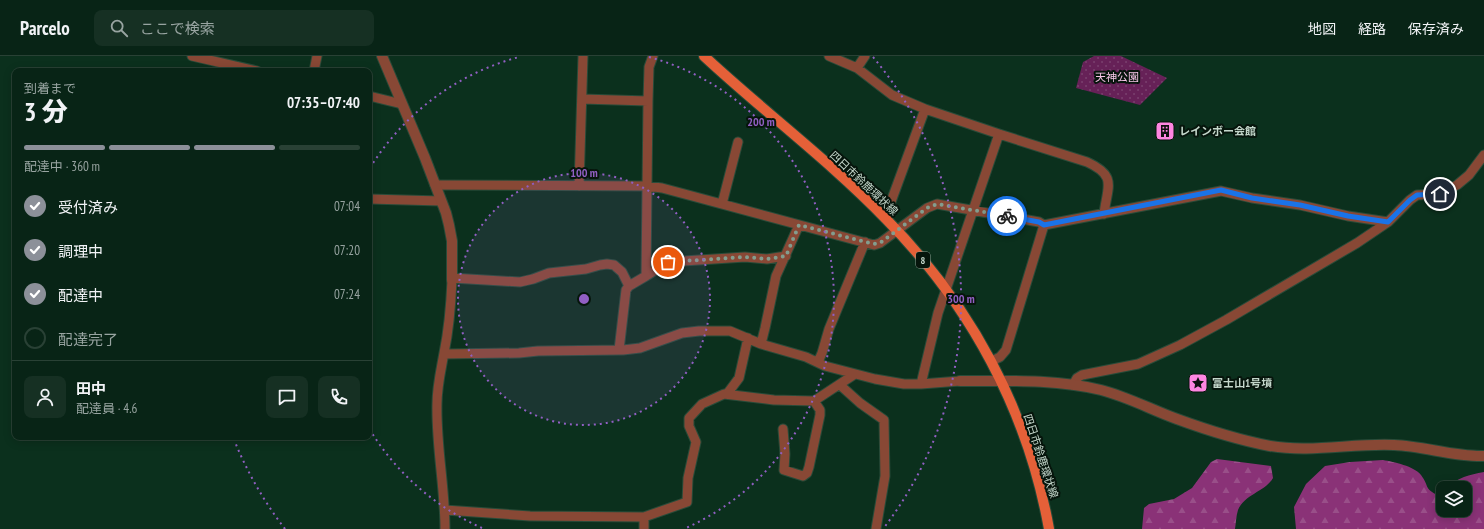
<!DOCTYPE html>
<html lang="ja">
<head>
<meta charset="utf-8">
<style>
  :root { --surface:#082416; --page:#163023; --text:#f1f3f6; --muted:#98a4a1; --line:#294135; --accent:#8c9099 }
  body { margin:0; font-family:"PT Sans Narrow","Noto Sans JP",sans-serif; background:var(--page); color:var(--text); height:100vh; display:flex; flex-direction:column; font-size:15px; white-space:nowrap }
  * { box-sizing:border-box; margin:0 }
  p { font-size:13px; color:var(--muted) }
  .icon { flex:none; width:22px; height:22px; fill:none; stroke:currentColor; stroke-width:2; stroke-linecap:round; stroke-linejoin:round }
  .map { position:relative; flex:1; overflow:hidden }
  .drawer { position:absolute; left:12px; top:12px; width:360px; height:372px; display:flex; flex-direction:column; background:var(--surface); border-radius:8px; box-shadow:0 2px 10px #0003,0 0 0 1px var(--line) }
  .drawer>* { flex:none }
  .fabs { position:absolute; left:1436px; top:425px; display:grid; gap:8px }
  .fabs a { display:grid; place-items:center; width:36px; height:36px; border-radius:8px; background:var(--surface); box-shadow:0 2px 10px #0003,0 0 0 1px var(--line); font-size:20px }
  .pin { position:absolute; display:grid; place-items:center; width:34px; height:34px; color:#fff; margin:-17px; border:2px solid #fff; border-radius:50%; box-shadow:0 1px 4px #0007 }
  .courier { position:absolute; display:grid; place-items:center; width:40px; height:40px; margin:-20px; border:3px solid #1a73e8; border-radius:50%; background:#fff; color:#222; box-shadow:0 1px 5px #0007 }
  .summary em { font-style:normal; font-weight:800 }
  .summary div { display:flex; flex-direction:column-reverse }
  .summary { display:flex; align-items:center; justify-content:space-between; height:68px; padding:0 12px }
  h1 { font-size:26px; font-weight:800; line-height:30px }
  .bar { display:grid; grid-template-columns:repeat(4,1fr); gap:6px 4px; align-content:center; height:48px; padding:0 12px }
  .bar i { height:5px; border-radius:3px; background:var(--line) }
  .bar .current { background:var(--accent) }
  .bar p { grid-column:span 4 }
  .line { display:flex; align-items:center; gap:10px; padding:0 12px; border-top:1px solid var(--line) }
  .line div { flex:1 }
  .round { display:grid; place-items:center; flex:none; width:42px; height:42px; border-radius:8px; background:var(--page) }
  ol { padding:0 12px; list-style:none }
  li { display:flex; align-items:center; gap:12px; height:44px }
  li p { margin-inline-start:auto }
  li .icon { padding:4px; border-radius:50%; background:var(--accent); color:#fff; stroke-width:4 }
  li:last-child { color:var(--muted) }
  li i { width:22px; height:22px; border:2px solid var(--line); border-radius:50% }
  header { display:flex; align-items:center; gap:24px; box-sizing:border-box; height:56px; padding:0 20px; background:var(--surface); border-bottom:1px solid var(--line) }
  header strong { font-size:19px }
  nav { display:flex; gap:22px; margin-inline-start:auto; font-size:14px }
  .search { width:280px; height:36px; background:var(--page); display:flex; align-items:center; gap:10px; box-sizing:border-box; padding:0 14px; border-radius:8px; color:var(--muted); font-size:15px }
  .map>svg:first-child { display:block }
  .forest { fill:url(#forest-firs) }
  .park { fill:url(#park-dots) }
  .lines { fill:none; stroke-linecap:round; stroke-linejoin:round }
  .minor-casing { stroke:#294b39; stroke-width:11 }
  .tertiary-casing { stroke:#294b39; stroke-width:12 }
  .primary-casing { stroke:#294b39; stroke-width:12 }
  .minor { stroke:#884835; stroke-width:9 }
  .tertiary { stroke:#884835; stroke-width:10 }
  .primary { stroke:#e56038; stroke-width:10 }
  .done { stroke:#839d8e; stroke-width:4; stroke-dasharray:0 7.2 }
  .route { stroke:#1a73e8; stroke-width:5 }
  .ring { fill:none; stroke:#915fc3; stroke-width:2; stroke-dasharray:2 4 }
  .labels { text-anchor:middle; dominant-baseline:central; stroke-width:4; stroke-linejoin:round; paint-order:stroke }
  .shield { fill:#06150c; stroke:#8b9d92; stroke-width:1 }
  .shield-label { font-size:10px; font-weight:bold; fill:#c4d7cb }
  .park-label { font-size:11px; fill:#f5c5e7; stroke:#06150c }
  .poi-label { font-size:11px; font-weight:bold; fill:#c4d7cb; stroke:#06150c; text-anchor:start }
  .street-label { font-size:11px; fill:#c4d7cb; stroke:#06150c }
  .centre { fill:#915fc3; stroke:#06150c; stroke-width:2 }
  .ring-label { font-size:12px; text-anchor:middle; font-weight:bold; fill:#915fc3; stroke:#06150c; stroke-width:4; stroke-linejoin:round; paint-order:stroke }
</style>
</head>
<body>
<header>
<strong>Parcelo</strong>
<div class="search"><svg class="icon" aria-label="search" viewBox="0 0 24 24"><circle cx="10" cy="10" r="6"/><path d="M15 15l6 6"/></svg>ここで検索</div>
<nav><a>地図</a><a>経路</a><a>保存済み</a></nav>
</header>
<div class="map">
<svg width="1484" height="473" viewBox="0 0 1484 473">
  <defs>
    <pattern id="forest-firs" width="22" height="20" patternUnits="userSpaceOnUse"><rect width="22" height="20" fill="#8a3277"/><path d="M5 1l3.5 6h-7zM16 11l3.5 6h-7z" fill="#994f89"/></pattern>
    <pattern id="park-dots" width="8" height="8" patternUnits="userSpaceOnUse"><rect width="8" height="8" fill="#662157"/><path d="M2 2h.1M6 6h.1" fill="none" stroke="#7a406e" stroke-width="1.8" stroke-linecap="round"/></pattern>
  </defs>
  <rect width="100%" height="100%" fill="#0b301d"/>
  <path class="forest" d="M 1217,403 L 1271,410 L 1273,422 C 1265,436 1245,438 1238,454 C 1236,460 1236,467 1235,473 L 1142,473 L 1144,452 L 1149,448 L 1174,443 L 1192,432 L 1211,406 Z
    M 1383,404 C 1394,406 1414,410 1421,419 C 1430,431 1423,432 1439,440 L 1443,436 L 1443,454 L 1465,454 L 1465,432 L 1447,432 C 1458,421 1469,419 1484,416 L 1484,473 L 1296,473 L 1294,451 L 1306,428 L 1325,410 L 1350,406 Z"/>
  <path class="park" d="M 1094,0 L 1121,0 L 1167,22 L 1140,49 L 1076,32 L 1083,6 Z"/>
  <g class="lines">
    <g class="minor-casing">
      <path id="minor" d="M 192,0 L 257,15
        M 829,0 L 857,12 L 892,39 L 925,53 L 999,78 L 1087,106 C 1118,120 1107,131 1104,158
        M 857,12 L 865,0
        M 314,15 L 317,0
        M 369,40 L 402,48
        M 582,43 L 648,45
        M 435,129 L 646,130 L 662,132 L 692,140 L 874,189 L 880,187 L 927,152 L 937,148 L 1039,166 L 1044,169 L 1221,135 L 1252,142 L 1300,149 L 1348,160 L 1388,166
        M 579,130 L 583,0
        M 369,143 L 441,145
        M 722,148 L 738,86
        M 885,162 L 925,53
        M 646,220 L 668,206 L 745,201 L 767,203 L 786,200
        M 452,222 L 520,226 L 533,223 L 549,217 L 586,213 L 600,209 L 607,208 L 614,209 L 622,216 L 629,230 L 646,220 L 648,45 L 649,11 L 653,0
        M 761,288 L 765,272 L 776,220 L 799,169
        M 619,294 L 626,234 L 629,230
        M 444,298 L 519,297 L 538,295 L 623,294 L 640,292 L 682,277 L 699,275 L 730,275 L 761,288 L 806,301 L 825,310 L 875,323 L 904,328 L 921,328 L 960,325
        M 992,305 L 1000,301 L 1006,294 L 1044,169
        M 818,306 L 822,297 L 829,273 L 865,186
        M 921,328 L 938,257 L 999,78
        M 840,329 L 860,347 L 884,364 L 885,420 L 876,473
        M 1073,329 L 1077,322 L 1082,319 L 1138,308 L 1180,289 L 1226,264 L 1357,187 L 1388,166 L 1410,144 L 1417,139 L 1440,138 L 1457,129 L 1469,119 L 1484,99
        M 727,338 L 739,322 L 748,282
        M 783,373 L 785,398 L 784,414 L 803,420 L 807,417 L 809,411 L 820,359 L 820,354 L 814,345
        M 445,454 L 530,460 L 644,461 L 687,446 L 688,422 L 696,386 L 689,370 L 689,362 L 702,348 L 724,338 L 774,344 L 814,345 L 855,318
        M 445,473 C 445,431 436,390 437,348 C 437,330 441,314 444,297 C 449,273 451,248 452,224
        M 644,473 L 644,461"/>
    </g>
    <g class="tertiary-casing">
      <path id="tertiary" d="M 382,0 L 425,102 L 446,157 L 449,169 L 452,185 L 452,224
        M 960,325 C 1006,325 1056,323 1101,334 C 1128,341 1152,354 1177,363 C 1207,374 1239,384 1270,390 C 1311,397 1353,387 1394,389 C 1424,390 1454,401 1484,400"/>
    </g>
    <g class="primary-casing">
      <path id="primary" d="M 704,0 C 763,55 829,104 886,163 C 970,248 1028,355 1049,473"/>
    </g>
    <use href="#minor" class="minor"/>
    <use href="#tertiary" class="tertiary"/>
    <use href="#primary" class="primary"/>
  </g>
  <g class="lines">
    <path class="done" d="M 668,206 L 745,201 L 767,203 L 786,200 L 799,169 L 874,188 L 880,187 L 927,152 L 937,148 L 1007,160"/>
    <path class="route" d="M 1007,160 L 1039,166 L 1044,169 L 1221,134 L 1252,142 L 1300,149 L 1348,160 L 1388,166 L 1410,144 L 1417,139 L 1440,138"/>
  </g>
  <circle cx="584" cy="243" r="126" fill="#915fc3" fill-opacity=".12"/>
  <g class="ring">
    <circle cx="584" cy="243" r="126"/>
    <path d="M482 472A251 251 0 0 1 370 374M370 112A251 251 0 0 1 519 1M649 1A251 251 0 0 1 686 472"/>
    <path d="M285 473A377 377 0 0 1 233 381M873 1A377 377 0 0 1 883 473"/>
  </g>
  <defs>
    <g id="building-square" transform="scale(1)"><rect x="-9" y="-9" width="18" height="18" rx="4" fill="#fe86e1" stroke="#06150c"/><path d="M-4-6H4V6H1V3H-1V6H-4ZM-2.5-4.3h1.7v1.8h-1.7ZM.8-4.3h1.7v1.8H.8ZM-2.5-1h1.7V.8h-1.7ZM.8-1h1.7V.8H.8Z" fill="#111"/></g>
    <g id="sight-square" transform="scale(1)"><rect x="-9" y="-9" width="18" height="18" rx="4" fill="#fe86e1" stroke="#06150c"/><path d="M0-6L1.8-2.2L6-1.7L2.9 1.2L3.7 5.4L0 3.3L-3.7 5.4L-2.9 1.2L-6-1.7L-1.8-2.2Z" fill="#111"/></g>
  </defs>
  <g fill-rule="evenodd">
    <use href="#building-square" x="1165" y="75"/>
    <use href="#sight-square" x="1198" y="327"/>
  </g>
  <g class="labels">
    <rect class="shield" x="916" y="196" width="14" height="16" rx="3"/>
    <g class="shield-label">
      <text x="923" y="204">8</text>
    </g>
    <g class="park-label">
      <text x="1117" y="21">天神公園</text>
    </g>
    <g class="poi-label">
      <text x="1179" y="75">レインボー会館</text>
      <text x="1212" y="327">富士山1号墳</text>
    </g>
    <g class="street-label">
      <text transform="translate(864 127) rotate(43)">四日市鈴鹿環状線</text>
      <text transform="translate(1041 400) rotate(72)">四日市鈴鹿環状線</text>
    </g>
  </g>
  <circle cx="584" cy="243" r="6" class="centre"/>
  <g class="ring-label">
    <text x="761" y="70">200 m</text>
    <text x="584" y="121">100 m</text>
    <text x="961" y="247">300 m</text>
  </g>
</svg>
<div class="fabs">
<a><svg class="icon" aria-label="layers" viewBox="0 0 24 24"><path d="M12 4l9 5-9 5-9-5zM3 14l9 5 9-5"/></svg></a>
</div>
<div class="pin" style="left:668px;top:206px;background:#ea580c"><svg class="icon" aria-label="bag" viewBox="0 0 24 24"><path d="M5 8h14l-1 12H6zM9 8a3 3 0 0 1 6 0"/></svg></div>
<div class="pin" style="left:1440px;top:138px;background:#1f2937"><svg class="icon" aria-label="home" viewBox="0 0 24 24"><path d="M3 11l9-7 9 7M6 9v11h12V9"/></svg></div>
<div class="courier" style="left:1007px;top:160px"><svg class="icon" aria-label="bike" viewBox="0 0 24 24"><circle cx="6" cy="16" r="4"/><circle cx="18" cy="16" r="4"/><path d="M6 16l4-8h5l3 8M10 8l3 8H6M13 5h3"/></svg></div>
<section class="drawer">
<div class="summary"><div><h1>3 分</h1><p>到着まで</p></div><em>07:35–07:40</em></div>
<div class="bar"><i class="current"></i><i class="current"></i><i class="current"></i><i></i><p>配達中 · 360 m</p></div>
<ol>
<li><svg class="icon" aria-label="check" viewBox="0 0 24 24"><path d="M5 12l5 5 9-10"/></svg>受付済み<p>07:04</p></li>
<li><svg class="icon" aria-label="check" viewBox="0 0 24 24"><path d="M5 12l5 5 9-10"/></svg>調理中<p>07:20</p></li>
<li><svg class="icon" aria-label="check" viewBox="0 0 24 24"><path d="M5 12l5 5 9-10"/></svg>配達中<p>07:24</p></li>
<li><i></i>配達完了</li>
</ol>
<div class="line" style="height:72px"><a class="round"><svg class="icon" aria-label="person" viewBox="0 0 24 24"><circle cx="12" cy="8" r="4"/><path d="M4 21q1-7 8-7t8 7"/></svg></a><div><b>田中</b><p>配達員 · 4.6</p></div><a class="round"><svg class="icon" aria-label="chat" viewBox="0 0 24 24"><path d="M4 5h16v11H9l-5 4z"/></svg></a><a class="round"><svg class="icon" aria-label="phone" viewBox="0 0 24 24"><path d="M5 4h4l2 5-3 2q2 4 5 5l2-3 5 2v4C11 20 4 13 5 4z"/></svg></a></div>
</section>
</div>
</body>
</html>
